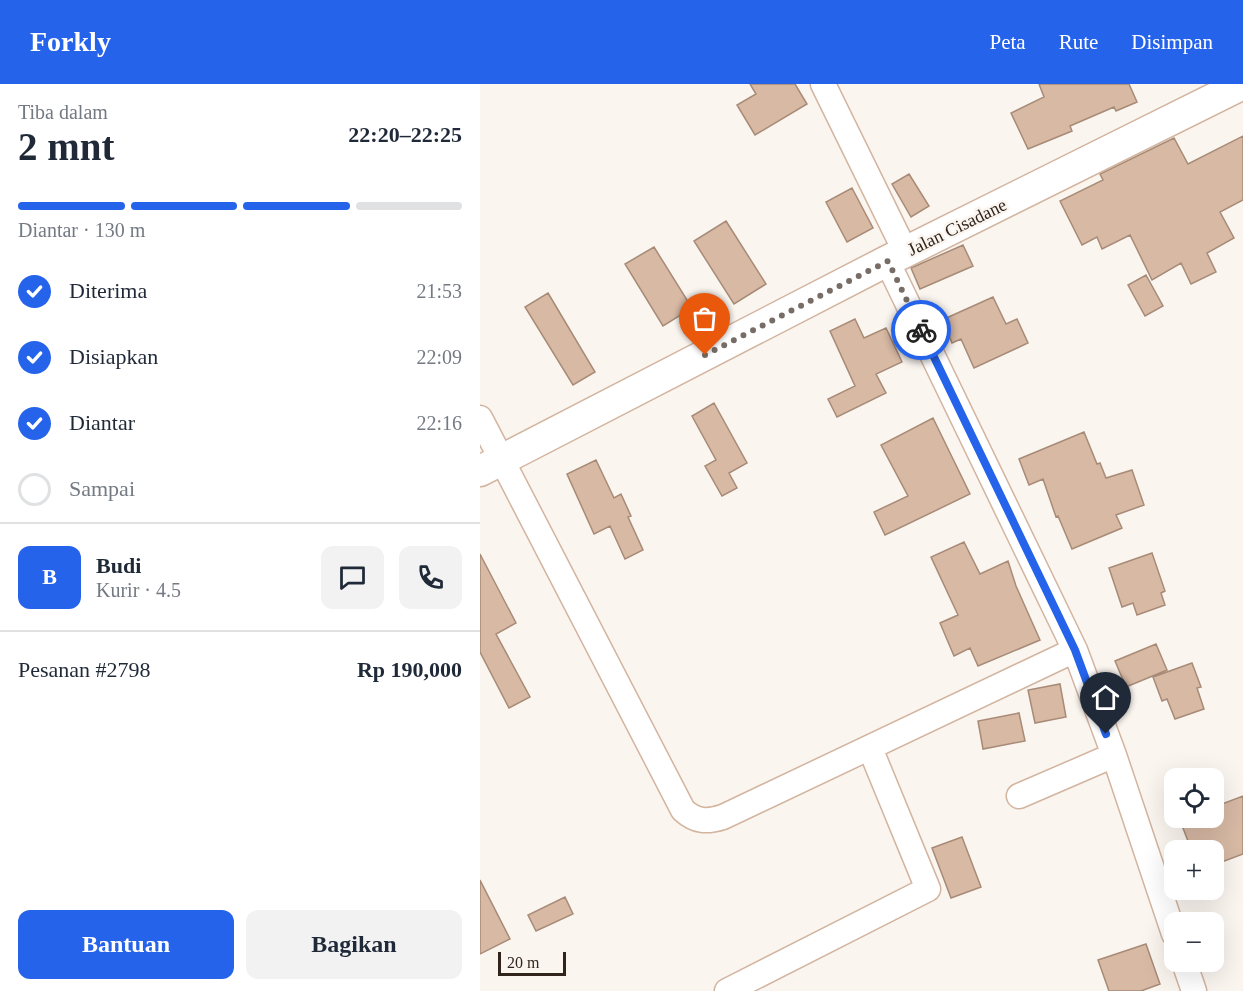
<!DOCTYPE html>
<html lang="id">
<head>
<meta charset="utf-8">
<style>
  :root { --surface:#fff; --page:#f2f2f3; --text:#1f2937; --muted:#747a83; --line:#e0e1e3; --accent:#2563eb }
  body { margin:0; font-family:Georgia,serif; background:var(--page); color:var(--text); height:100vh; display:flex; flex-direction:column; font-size:22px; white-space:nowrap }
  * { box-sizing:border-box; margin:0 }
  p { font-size:20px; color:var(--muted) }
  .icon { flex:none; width:33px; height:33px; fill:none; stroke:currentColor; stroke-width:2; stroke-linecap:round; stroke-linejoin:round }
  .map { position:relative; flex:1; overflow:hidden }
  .drawer { display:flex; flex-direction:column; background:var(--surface); width:480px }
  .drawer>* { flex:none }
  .fabs { position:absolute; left:684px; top:684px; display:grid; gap:12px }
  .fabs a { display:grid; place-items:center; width:60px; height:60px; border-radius:12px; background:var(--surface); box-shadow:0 6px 24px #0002; font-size:30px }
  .scale { position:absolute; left:18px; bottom:15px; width:68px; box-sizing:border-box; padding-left:6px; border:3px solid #30241c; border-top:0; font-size:16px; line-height:21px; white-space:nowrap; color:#30241c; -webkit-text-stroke:4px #fbf5f0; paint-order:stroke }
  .pin { position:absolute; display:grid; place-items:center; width:51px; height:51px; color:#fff; margin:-62px -26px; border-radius:50% 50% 50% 0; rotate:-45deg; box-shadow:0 0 6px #0007 }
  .pin .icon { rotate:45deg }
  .courier { position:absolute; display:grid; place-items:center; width:60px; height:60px; margin:-30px; border:4px solid #2563eb; border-radius:50%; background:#fff; color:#222; box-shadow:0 2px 8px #0007 }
  .headline em { font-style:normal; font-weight:800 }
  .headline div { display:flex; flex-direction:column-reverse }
  .headline { display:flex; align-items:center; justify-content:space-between; height:102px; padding:0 18px }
  h1 { font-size:39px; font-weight:800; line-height:45px }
  .bar { display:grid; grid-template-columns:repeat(4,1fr); gap:9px 6px; align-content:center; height:72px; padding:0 18px }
  .bar i { height:8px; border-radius:4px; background:var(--line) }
  .bar .on { background:var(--accent) }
  .bar p { grid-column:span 4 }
  .line { display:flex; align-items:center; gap:15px; padding:0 18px; border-top:2px solid var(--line) }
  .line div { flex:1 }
  .round { display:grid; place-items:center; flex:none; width:63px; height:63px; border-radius:12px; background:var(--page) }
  ol { padding:0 18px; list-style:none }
  li { display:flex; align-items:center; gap:18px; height:66px }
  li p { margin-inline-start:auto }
  li .icon { padding:6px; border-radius:50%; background:var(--accent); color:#fff; stroke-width:4 }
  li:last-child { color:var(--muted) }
  li i { width:33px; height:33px; border:3px solid var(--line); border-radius:50% }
  .button { display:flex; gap:12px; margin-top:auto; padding:12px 18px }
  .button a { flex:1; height:69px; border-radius:12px; background:var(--accent); color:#fff; font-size:24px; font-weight:800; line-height:69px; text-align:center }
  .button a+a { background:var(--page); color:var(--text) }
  header { display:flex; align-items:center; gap:36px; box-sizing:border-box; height:84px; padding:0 30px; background:var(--accent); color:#fff }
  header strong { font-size:28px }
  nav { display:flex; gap:33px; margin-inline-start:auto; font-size:21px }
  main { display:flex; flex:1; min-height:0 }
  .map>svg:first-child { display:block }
  .building { fill:#d7b9a4; stroke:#a78b77; stroke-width:1.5 }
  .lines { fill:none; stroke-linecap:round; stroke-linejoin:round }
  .minor-casing { stroke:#d2b49f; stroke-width:27 }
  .tertiary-casing { stroke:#d2b49f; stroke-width:33 }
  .minor { stroke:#fff; stroke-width:24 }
  .tertiary { stroke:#fff; stroke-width:30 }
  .done { stroke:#776d66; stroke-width:6; stroke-dasharray:0 10.8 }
  .route { stroke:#2563eb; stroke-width:8 }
  .labels { text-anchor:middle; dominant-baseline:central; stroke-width:5; stroke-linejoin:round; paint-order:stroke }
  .street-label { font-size:18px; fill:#30241c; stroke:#fbf5f0 }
</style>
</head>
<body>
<header>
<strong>Forkly</strong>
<nav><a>Peta</a><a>Rute</a><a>Disimpan</a></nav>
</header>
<main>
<section class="drawer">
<div class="headline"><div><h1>2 mnt</h1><p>Tiba dalam</p></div><em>22:20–22:25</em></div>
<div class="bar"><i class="on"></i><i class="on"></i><i class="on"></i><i></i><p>Diantar · 130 m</p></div>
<ol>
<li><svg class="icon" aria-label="check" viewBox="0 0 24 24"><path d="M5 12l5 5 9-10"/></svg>Diterima<p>21:53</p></li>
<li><svg class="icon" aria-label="check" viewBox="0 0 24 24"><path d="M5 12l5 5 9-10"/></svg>Disiapkan<p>22:09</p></li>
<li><svg class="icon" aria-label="check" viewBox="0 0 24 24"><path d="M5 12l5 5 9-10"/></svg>Diantar<p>22:16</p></li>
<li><i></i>Sampai</li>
</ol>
<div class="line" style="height:108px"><b class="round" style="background:var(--accent);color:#fff">B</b><div><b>Budi</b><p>Kurir · 4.5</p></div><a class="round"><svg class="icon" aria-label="chat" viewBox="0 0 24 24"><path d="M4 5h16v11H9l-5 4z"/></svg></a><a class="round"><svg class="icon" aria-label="phone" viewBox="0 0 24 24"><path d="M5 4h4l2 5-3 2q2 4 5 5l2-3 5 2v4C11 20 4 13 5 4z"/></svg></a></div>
<div class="line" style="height:78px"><div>Pesanan #2798</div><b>Rp 190,000</b></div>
<div class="button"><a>Bantuan</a><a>Bagikan</a></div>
</section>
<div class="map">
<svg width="763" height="907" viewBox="0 0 763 907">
  <rect width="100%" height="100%" fill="#fbf5f0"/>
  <path class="building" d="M 270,0 L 315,0 L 327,20 L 275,51 L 257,21 L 276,10 Z
    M 559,0 L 649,0 L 657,18 L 636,27 L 634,23 L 590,42 L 592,47 L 548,65 L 531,29 L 564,13 Z
    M 763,52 L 763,116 L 740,128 L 754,154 L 727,169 L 736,188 L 711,200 L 701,179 L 672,196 L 650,151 L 622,165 L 617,153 L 602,161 L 580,117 L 623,96 L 620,90 L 694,54 L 708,80 Z
    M 429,90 L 449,122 L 431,133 L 412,100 Z
    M 372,104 L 393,144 L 367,158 L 346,118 Z
    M 246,137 L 286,200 L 254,220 L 214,157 Z
    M 483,161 L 493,182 L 440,205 L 431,184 Z
    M 174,163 L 212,224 L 183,242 L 145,180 Z
    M 666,191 L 683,222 L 665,232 L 648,201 Z
    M 68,209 L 115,288 L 93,301 L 45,223 Z
    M 513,213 L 526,240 L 537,235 L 548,259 L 494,284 L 481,255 L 472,259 L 462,236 Z
    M 375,235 L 384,254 L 406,244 L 422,278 L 396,290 L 406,309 L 357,333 L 348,315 L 375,302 L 350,247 Z
    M 234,319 L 267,379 L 249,389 L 257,404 L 242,412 L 225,382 L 236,376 L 212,332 Z
    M 453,334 L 490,410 L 405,451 L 394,428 L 428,412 L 401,361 Z
    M 604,348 L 617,380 L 620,379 L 626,394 L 652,386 L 664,421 L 636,431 L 642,444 L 592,465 L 578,432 L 576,433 L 563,395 L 549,401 L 539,375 Z
    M 116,376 L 134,414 L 141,410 L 151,432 L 148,433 L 163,466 L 145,475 L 130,442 L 114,450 L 87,390 Z
    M 484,458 L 500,490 L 528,477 L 536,502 L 560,556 L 498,582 L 490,564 L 474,572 L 460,539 L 478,531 L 451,473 Z
    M 672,469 L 685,507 L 681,509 L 685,521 L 657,531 L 653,519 L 642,523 L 629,484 Z
    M 0,470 L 36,539 L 16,550 L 50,613 L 29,624 L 0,568 Z
    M 676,560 L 687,586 L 646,603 L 635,577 Z
    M 712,579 L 721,603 L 717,604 L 724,625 L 695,635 L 687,615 L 682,617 L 673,593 Z
    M 580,600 L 586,633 L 555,639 L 548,606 Z
    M 539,629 L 545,657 L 503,665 L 498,637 Z
    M 763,712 L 763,770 L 734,781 L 734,766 L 725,766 L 721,758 L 710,762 L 699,734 L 734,734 L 734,723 Z
    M 482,753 L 501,803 L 471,814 L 452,764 Z
    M 0,796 L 30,855 L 0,870 Z
    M 85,813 L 93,830 L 56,847 L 48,831 Z
    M 666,860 L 680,900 L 661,907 L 629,907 L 618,876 Z"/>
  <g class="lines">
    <g class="minor-casing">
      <path id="minor" d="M 343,0 L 426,169
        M 407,177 L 595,566 L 634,671 L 694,850
        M 0,334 L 203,726 C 216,738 227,738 243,733 L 595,566
        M 539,712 L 634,671
        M 704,878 L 714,907
        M 247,907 L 448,805 L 390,664"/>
    </g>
    <g class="tertiary-casing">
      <path id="tertiary" d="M 0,387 L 407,177 L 763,0"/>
    </g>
    <use href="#minor" class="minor"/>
    <use href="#tertiary" class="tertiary"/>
  </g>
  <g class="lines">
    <path class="done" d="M 225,271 L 408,177 L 441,246"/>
    <path class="route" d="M 441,246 L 595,566 L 626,650"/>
  </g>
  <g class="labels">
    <g class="street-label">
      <text transform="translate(477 143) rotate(-26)">Jalan Cisadane</text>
    </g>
  </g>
</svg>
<div class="fabs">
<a><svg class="icon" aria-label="locate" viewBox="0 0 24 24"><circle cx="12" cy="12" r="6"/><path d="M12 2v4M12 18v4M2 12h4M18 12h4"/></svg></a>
<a>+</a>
<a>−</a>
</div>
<div class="scale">20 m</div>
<div class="pin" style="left:225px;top:271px;background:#ea580c"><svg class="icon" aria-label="bag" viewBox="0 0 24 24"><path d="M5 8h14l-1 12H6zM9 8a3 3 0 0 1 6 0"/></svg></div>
<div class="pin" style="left:626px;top:650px;background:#1f2937"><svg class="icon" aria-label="home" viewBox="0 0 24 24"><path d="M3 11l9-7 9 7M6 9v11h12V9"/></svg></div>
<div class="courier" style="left:441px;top:246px"><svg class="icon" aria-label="bike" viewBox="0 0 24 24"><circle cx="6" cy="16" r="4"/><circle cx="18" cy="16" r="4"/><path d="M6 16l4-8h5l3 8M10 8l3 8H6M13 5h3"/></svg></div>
</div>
</main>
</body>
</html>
